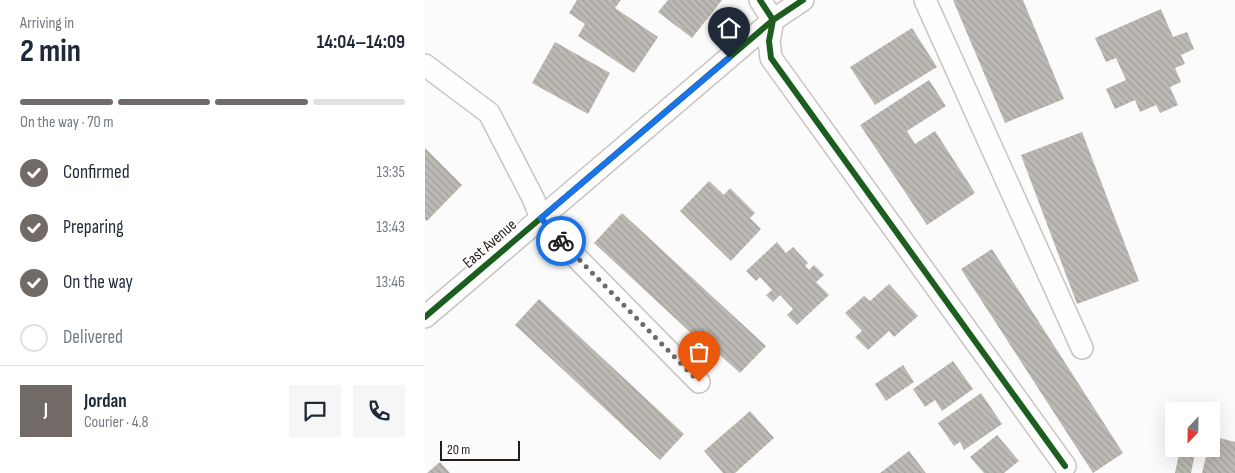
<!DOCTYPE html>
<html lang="en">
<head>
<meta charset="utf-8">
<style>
  :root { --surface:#fff; --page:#f6f6f7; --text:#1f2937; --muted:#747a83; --line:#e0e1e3; --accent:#716a66 }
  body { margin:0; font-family:"Sofia Sans Condensed",sans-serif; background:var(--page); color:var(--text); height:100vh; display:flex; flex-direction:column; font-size:19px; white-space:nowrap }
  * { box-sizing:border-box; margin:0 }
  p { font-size:16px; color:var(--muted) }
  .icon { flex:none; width:28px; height:28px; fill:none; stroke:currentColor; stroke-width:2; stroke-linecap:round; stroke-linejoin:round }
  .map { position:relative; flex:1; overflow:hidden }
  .drawer { display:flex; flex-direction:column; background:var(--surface); width:425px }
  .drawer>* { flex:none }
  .needle { width:32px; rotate:202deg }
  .buttons { position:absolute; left:740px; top:402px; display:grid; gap:10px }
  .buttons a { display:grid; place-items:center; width:55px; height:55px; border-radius:0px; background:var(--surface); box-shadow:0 5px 20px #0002; font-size:25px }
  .scale { position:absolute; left:15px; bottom:12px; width:80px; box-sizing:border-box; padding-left:5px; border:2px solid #271c15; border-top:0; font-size:14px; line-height:18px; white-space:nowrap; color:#271c15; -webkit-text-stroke:4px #fff; paint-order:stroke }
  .pin { position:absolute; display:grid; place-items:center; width:42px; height:42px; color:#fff; margin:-51px -21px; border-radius:50% 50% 50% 0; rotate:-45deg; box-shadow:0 0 5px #0007 }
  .pin .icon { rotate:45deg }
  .courier { position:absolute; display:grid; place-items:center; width:50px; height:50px; margin:-25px; border:4px solid #1a73e8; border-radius:50%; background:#fff; color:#222; box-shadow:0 1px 6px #0007 }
  .summary em { font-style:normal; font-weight:700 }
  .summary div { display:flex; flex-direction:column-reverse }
  .summary { display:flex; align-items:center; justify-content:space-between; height:85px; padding:0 20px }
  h1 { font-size:32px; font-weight:700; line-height:38px }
  .bar { display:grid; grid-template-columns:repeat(4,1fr); gap:8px 5px; align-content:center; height:60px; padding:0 20px }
  .bar i { height:6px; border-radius:4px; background:var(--line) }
  .bar .selected { background:var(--accent) }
  .bar p { grid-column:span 4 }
  .line { display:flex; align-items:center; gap:12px; padding:0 20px; border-top:1px solid var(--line) }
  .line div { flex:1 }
  .round { display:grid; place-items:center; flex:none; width:52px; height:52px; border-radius:0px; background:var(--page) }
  ol { padding:0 20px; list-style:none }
  li { display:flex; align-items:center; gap:15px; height:55px }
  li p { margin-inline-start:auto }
  li .icon { padding:5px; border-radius:50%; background:var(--accent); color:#fff; stroke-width:4 }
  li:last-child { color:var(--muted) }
  li i { width:28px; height:28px; border:2px solid var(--line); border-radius:50% }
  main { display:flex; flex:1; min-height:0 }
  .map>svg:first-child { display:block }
  .building { fill:url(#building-back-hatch) }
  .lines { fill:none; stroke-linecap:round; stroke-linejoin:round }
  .street-casing { stroke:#cac3c0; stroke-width:24 }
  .street { stroke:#fefefe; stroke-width:21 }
  .cycleway-casing { stroke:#fff; stroke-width:9 }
  .cycleway { stroke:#1b5e20; stroke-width:6 }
  .done { stroke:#716a66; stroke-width:5; stroke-dasharray:0 9 }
  .route { stroke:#1a73e8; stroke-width:6 }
  .labels { text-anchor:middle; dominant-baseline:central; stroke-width:4; stroke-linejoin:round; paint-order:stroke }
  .street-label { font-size:16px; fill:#271c15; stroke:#fff }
</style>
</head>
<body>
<main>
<section class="drawer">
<div class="summary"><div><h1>2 min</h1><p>Arriving in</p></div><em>14:04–14:09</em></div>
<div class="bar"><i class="selected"></i><i class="selected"></i><i class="selected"></i><i></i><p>On the way · 70 m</p></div>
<ol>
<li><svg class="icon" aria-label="check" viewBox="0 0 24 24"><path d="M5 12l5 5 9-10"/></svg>Confirmed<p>13:35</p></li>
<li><svg class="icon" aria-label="check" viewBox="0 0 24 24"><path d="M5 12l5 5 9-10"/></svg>Preparing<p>13:43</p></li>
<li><svg class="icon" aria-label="check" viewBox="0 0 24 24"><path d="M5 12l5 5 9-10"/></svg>On the way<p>13:46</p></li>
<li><i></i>Delivered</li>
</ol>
<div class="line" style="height:90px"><b class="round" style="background:var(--accent);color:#fff">J</b><div><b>Jordan</b><p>Courier · 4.8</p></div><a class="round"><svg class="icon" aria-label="chat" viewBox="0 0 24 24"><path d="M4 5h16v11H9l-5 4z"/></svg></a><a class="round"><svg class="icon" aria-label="phone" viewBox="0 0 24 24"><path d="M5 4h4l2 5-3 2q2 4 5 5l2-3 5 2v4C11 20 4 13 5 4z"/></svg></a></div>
</section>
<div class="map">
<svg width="810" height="473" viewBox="0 0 810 473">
  <defs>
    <pattern id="building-back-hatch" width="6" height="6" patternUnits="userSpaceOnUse" patternTransform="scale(1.25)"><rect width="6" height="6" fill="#bdb9b4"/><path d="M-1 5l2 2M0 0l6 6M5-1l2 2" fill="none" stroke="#a29e9a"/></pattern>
  </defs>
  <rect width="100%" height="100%" fill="#fbfbfb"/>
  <path class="building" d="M 152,0 L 196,0 L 190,8 L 233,37 L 209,73 L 153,36 L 160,24 L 144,13 Z
    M 243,0 L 297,0 L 267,38 L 233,12 Z
    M 528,0 L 598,0 L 639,99 L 580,123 Z
    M 736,9 L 748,37 L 762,32 L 769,49 L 756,55 L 760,64 L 750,68 L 756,82 L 745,87 L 753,105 L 735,113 L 731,105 L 715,112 L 710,100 L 690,109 L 681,89 L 701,80 L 691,58 L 681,62 L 670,38 Z
    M 487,28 L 512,67 L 450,105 L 425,67 Z
    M 130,42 L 185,73 L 163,114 L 107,83 Z
    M 504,80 L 521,106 L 482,131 L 490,144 L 510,131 L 550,193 L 502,225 L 435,125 Z
    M 657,132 L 714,281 L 652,304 L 596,155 Z
    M 0,148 L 37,185 L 2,221 L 0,219 Z
    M 284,181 L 299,195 L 305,188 L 330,213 L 325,218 L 336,229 L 306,261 L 255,211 Z
    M 197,213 L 341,346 L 315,373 L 295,355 L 293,358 L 169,243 Z
    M 352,242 L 361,253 L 368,247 L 383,263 L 380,266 L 384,270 L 389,265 L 399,275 L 391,282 L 404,295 L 372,325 L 362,315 L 368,309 L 355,295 L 348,302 L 341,295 L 347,290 L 335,277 L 331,281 L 321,271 Z
    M 567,249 L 698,453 L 668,473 L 536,269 Z
    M 464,284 L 493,316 L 469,337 L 464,331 L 443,350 L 430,337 L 437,331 L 420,313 L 439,296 L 445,301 Z
    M 114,299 L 259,434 L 235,460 L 90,325 Z
    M 528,361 L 548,389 L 517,411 L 510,400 L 500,407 L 488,389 Z
    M 478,365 L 489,382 L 461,401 L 450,384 Z
    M 556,393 L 577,424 L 539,450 L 535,442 L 529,446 L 513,423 Z
    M 325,411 L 349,438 L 310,473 L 298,473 L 279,451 Z
    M 572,435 L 594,461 L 579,473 L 559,473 L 545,457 Z
    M 787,436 L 810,442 L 810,473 L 777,473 L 783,449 L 786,449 Z
    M 755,449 L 770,453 L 766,473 L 750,473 Z
    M 484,451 L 501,473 L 455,473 Z
    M 15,462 L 25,473 L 2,473 Z"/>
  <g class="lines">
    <g class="street-casing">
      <path id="street" d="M 335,0 L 348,20 L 344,41 L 346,58 L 640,466
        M 500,0 L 657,348
        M 0,65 L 64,113 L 108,198 L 116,218 L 145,251 L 274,382
        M 0,317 L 348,20 L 378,0"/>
    </g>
    <use href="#street" class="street"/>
    <g class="cycleway-casing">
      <path id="cycleway" d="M 335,0 L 348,20 L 344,41 L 346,58 L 640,466
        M 0,317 L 348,20 L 378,0"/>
    </g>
    <use href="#cycleway" class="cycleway"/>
  </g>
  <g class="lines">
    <path class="done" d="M 136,241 L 274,382"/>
    <path class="route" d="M 136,241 L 116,218 L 304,58"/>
  </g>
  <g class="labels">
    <g class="street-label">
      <text transform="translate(65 244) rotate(-41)">East Avenue</text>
    </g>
  </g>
</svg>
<div class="buttons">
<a><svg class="needle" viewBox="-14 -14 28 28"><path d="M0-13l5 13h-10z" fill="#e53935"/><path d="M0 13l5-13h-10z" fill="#747a83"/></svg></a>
</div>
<div class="scale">20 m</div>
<div class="pin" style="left:274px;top:382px;background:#ea580c"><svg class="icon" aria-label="bag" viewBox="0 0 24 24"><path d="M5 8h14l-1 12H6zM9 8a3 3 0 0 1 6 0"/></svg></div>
<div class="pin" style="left:304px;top:58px;background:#1f2937"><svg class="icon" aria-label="home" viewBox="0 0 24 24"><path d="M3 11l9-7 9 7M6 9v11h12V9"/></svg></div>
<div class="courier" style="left:136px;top:241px"><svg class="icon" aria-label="bike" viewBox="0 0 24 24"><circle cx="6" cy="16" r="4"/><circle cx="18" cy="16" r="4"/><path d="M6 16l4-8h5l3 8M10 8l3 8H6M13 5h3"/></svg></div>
</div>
</main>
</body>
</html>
